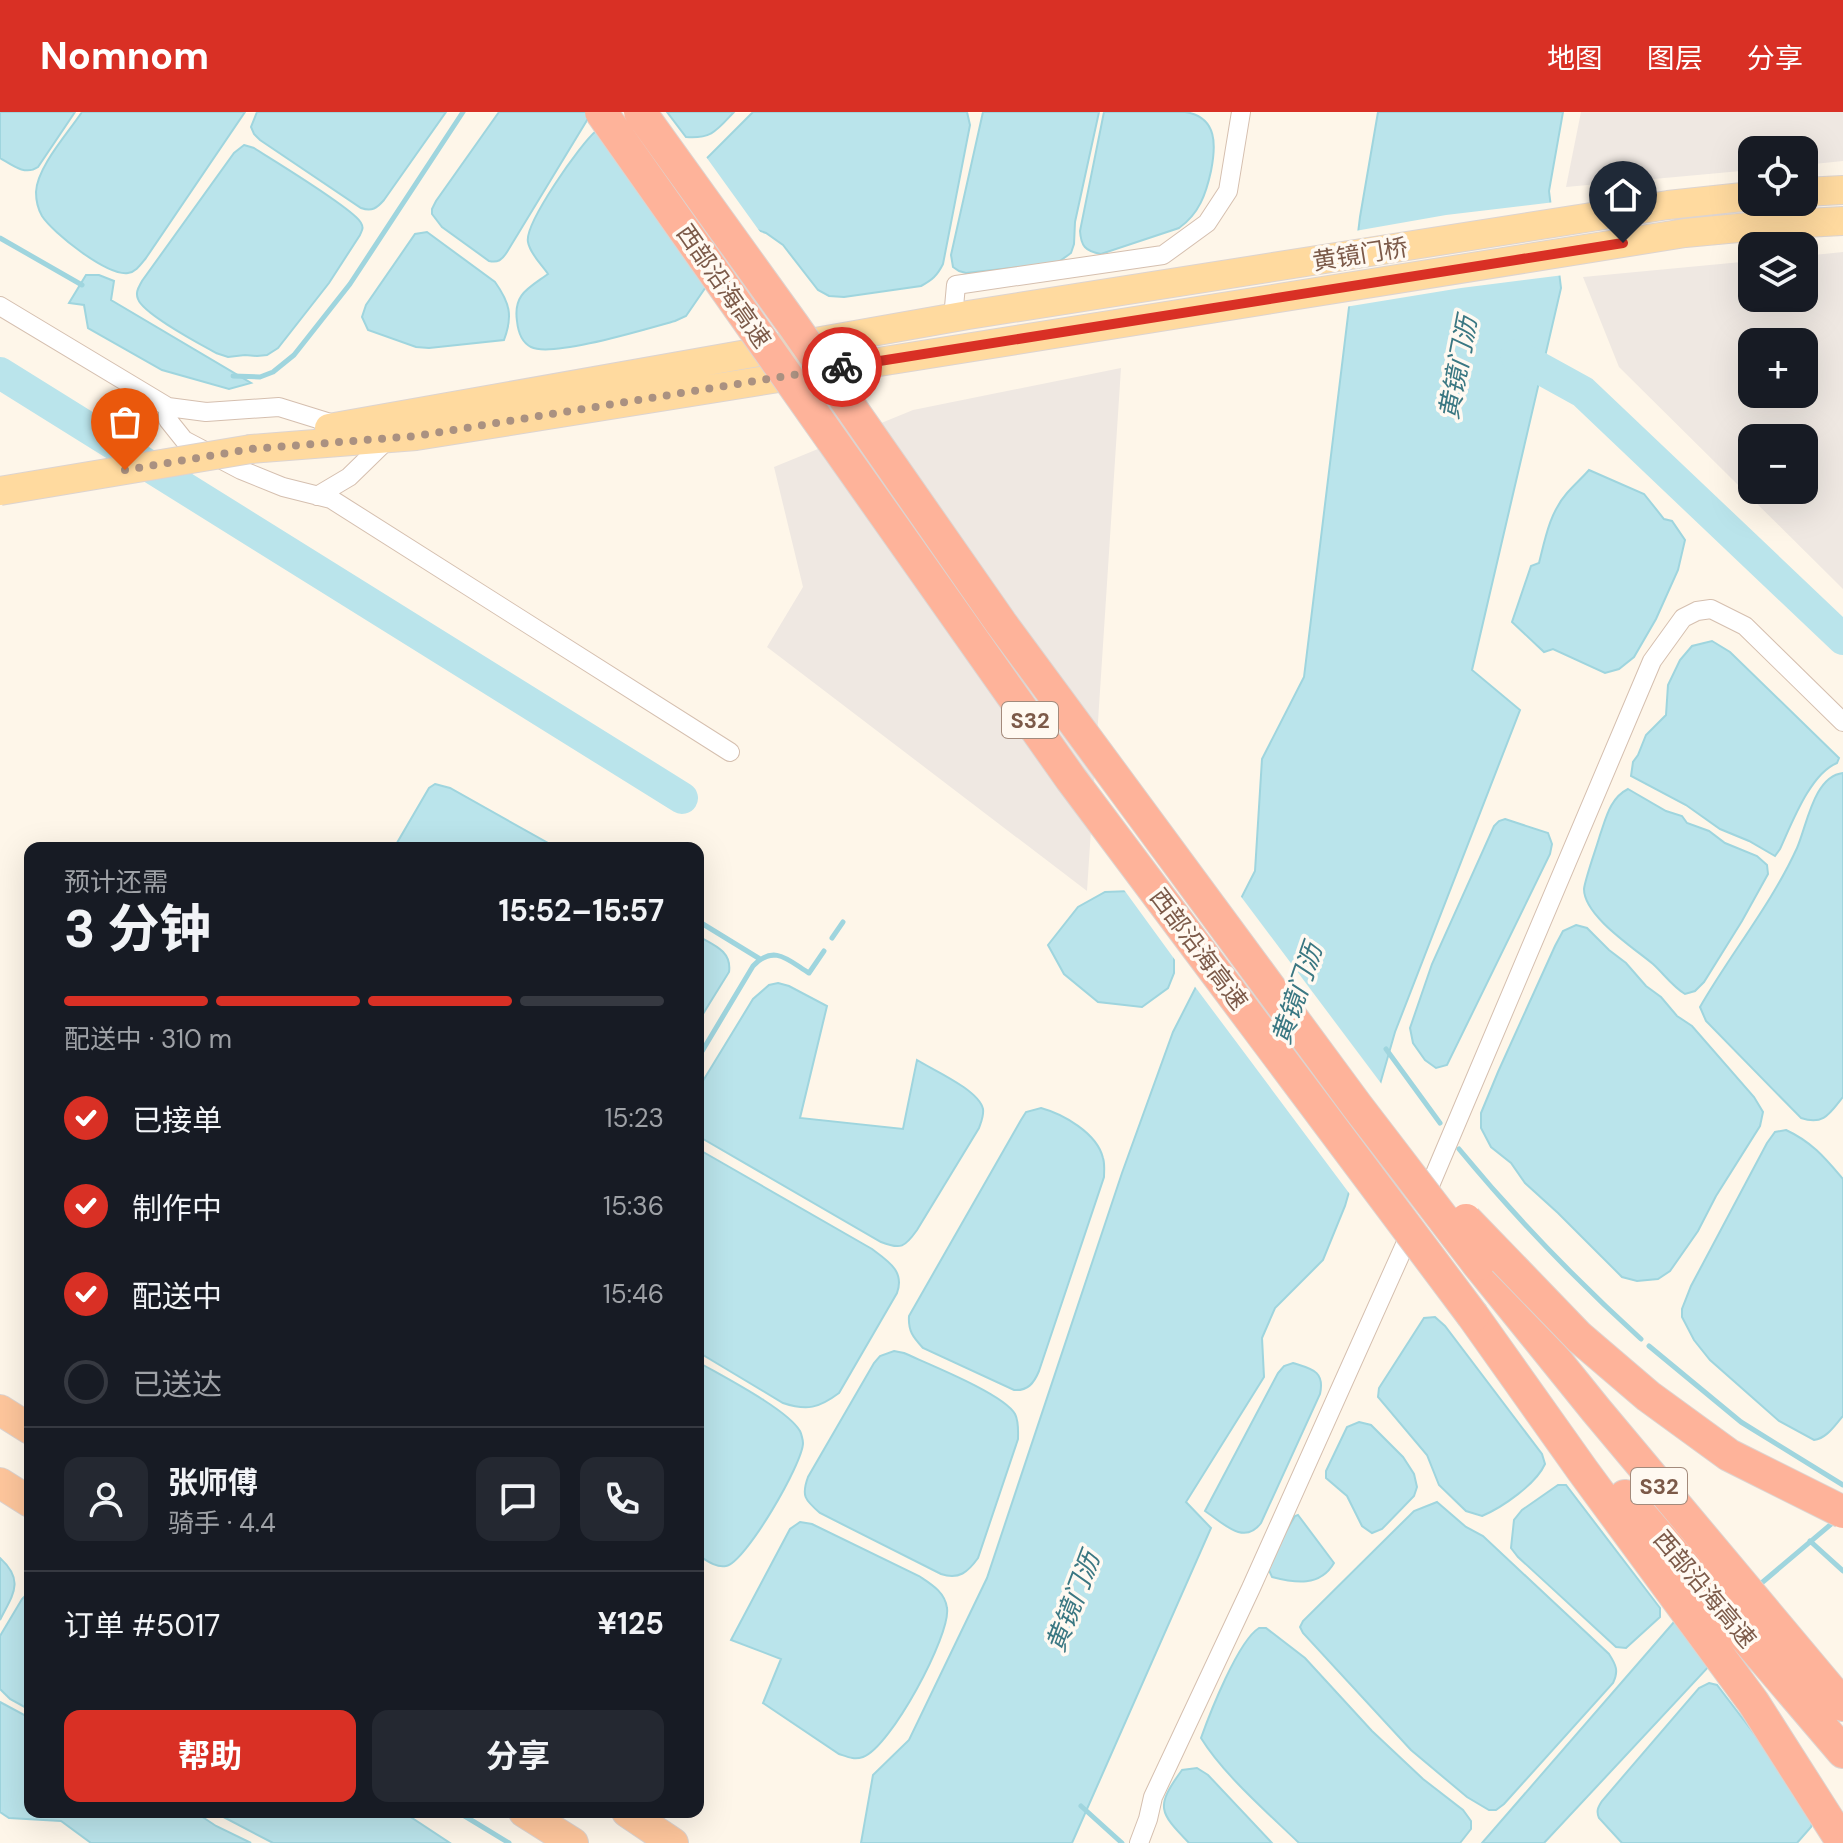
<!DOCTYPE html>
<html lang="zh">
<head>
<meta charset="utf-8">
<style>
  :root { --surface:#171b24; --page:#242831; --text:#f1f3f6; --muted:#9ea1a6; --line:#363941; --accent:#d93025 }
  body { margin:0; font-family:"DM Sans","Noto Sans SC",sans-serif; background:var(--page); color:var(--text); height:100vh; display:flex; flex-direction:column; font-size:30px; white-space:nowrap }
  * { box-sizing:border-box; margin:0 }
  p { font-size:26px; color:var(--muted) }
  .icon { flex:none; width:44px; height:44px; fill:none; stroke:currentColor; stroke-width:2; stroke-linecap:round; stroke-linejoin:round }
  .map { position:relative; flex:1; overflow:hidden }
  .drawer { position:absolute; left:24px; top:730px; width:680px; height:976px; display:flex; flex-direction:column; background:var(--surface); border-radius:16px; box-shadow:0 8px 32px #0002 }
  .drawer>* { flex:none }
  .fabs { position:absolute; left:1738px; top:24px; display:grid; gap:16px }
  .fabs a { display:grid; place-items:center; width:80px; height:80px; border-radius:16px; background:var(--surface); box-shadow:0 8px 32px #0002; font-size:40px }
  .pin { position:absolute; display:grid; place-items:center; width:68px; height:68px; color:#fff; margin:-82px -34px; border-radius:50% 50% 50% 0; rotate:-45deg; box-shadow:0 0 8px #0007 }
  .pin .icon { rotate:45deg }
  .courier { position:absolute; display:grid; place-items:center; width:80px; height:80px; margin:-40px; border:6px solid #d93025; border-radius:50%; background:#fff; color:#222; box-shadow:0 2px 10px #0007 }
  .head em { font-style:normal; font-weight:700 }
  .head div { display:flex; flex-direction:column-reverse }
  .head { display:flex; align-items:center; justify-content:space-between; height:136px; padding:0 40px }
  h1 { font-size:52px; font-weight:700; line-height:60px }
  .bar { display:grid; grid-template-columns:repeat(4,1fr); gap:12px 8px; align-content:center; height:96px; padding:0 40px }
  .bar i { height:10px; border-radius:6px; background:var(--line) }
  .bar .selected { background:var(--accent) }
  .bar p { grid-column:span 4 }
  .line { display:flex; align-items:center; gap:20px; padding:0 40px; border-top:2px solid var(--line) }
  .line div { flex:1 }
  .round { display:grid; place-items:center; flex:none; width:84px; height:84px; border-radius:16px; background:var(--page) }
  ol { padding:0 40px; list-style:none }
  li { display:flex; align-items:center; gap:24px; height:88px }
  li p { margin-inline-start:auto }
  li .icon { padding:8px; border-radius:50%; background:var(--accent); color:#fff; stroke-width:4 }
  li:last-child { color:var(--muted) }
  li i { width:44px; height:44px; border:4px solid var(--line); border-radius:50% }
  .action { display:flex; gap:16px; margin-top:auto; padding:16px 40px }
  .action a { flex:1; height:92px; border-radius:16px; background:var(--accent); color:#fff; font-size:32px; font-weight:700; line-height:92px; text-align:center }
  .action a+a { background:var(--page); color:var(--text) }
  header { display:flex; align-items:center; gap:48px; box-sizing:border-box; height:112px; padding:0 40px; background:var(--accent); color:#fff }
  header strong { font-size:38px }
  nav { display:flex; gap:44px; margin-inline-start:auto; font-size:28px }
  .map>svg:first-child { display:block }
  .industrial { fill:#efe8e2; fill-rule:evenodd }
  .water { fill:#bae4eb; stroke:#9fd5de; stroke-width:2 }
  .pier { fill:#fef6e9 }
  .lines { fill:none; stroke-linecap:round; stroke-linejoin:round }
  .stream { stroke:#9fd5de; stroke-width:5 }
  .river { stroke:#bae4eb; stroke-width:32 }
  .minor-casing { stroke:#d5bfaf; stroke-width:20 }
  .primary-casing { stroke:#ddd4d0; stroke-width:30 }
  .trunk-casing { stroke:#ddd4d0; stroke-width:32 }
  .motorway-casing { stroke:#ddd4d0; stroke-width:34 }
  .minor { stroke:#fff; stroke-width:18 }
  .primary { stroke:#ffda9f; stroke-width:28 }
  .trunk { stroke:#fec69c; stroke-width:30 }
  .motorway { stroke:#feb39a; stroke-width:32 }
  .primary-bridge-casing { stroke:#ddd4d0; stroke-width:30; stroke-linecap:butt }
  .motorway-bridge-casing { stroke:#ddd4d0; stroke-width:34; stroke-linecap:butt }
  .primary-bridge { stroke:#ffda9f; stroke-width:28 }
  .motorway-bridge { stroke:#feb39a; stroke-width:32 }
  .done { stroke:#aa9181; stroke-width:8; stroke-dasharray:0 14.4 }
  .route { stroke:#d93025; stroke-width:10 }
  .labels { text-anchor:middle; dominant-baseline:central; stroke-width:7; stroke-linejoin:round; paint-order:stroke }
  .shield { fill:#fff9f1; stroke:#a38a7b; stroke-width:2 }
  .shield-label { font-size:22px; font-weight:bold; fill:#7c5a49 }
  .street-label { font-size:24px; fill:#7c5a49; stroke:#fff9f1 }
  .water-label { font-size:26px; font-style:italic; fill:#3a7782; stroke:#fff9f1 }
</style>
</head>
<body>
<header>
<strong>Nomnom</strong>
<nav><a>地图</a><a>图层</a><a>分享</a></nav>
</header>
<div class="map">
<svg width="1843" height="1731" viewBox="0 0 1843 1731">
  <rect width="100%" height="100%" fill="#fef6e9"/>
  <path class="industrial" d="M 1581,0 L 1843,0 L 1843,49 L 1804,53 L 1804,38 L 1752,38 L 1752,58 L 1566,75 Z
    M 1843,140 L 1843,477 L 1619,255 L 1583,165 L 1752,149 L 1752,186 L 1804,186 L 1804,144 ZM 1804,230 L 1804,282 L 1752,282 L 1752,230 ZM 1752,326 L 1804,326 L 1804,378 L 1752,378 Z
    M 1121,256 L 1087,779 L 767,535 L 803,475 L 774,355 L 913,298 Z"/>
  <path class="water" d="M 0,0 L 75,0 L 38,55 C 25,64 12,53 0,46 Z
    M 82,0 L 245,0 L 146,146 C 141,152 136,160 128,161 C 107,164 53,121 42,104 C 38,97 36,88 36,80 C 37,55 68,21 82,0 Z
    M 257,0 L 446,0 L 384,88 C 377,96 372,100 361,96 L 260,28 L 254,22 L 251,15 Z
    M 499,0 L 592,0 L 507,140 C 502,148 498,151 489,149 L 442,115 L 432,102 L 432,97 L 436,89 Z
    M 667,0 L 734,0 C 717,18 712,27 686,25 Z
    M 753,0 L 967,0 L 970,13 L 943,152 C 937,164 932,168 921,174 L 844,185 L 829,184 L 818,178 L 783,133 L 766,121 L 752,116 L 702,51 Z
    M 983,0 L 1099,0 L 1075,110 L 1074,132 L 1071,141 L 1057,151 L 966,161 L 959,159 L 953,155 L 951,143 Z
    M 1104,0 C 1123,0 1142,0 1160,0 C 1168,0 1177,0 1185,0 C 1218,5 1216,34 1211,59 C 1206,82 1199,102 1179,116 L 1101,142 C 1085,139 1081,134 1080,119 Z
    M 1378,0 L 1563,0 L 1549,79 L 1561,176 L 1472,558 L 1520,598 L 1395,920 L 1345,1094 L 1323,1148 L 1275,1196 L 1262,1226 L 1264,1265 L 1186,1390 L 1211,1416 L 1072,1731 L 861,1731 L 873,1663 L 909,1628 L 987,1466 L 1122,1061 L 1173,920 L 1255,759 L 1262,647 L 1304,565 L 1360,105 Z
    M 596,19 L 712,166 L 686,204 L 675,209 C 649,216 552,246 531,235 C 521,230 518,219 517,209 C 513,182 529,176 548,162 C 542,153 530,142 528,130 C 524,112 581,31 596,19 Z
    M 244,33 L 254,36 C 271,47 356,98 361,111 C 364,116 362,118 360,123 L 329,171 L 278,236 L 267,243 L 257,244 L 245,243 L 228,245 L 216,241 C 200,232 143,202 138,187 C 135,180 139,175 142,169 L 234,41 Z
    M 427,120 L 495,170 C 510,191 513,204 504,228 L 429,236 L 416,235 L 368,218 L 362,205 L 366,193 L 415,122 Z
    M 86,163 L 99,163 L 114,169 L 111,188 L 251,271 L 229,277 L 162,258 L 88,216 L 84,193 L 69,191 Z
    M 1589,358 L 1644,382 L 1664,407 L 1672,409 L 1685,428 L 1678,458 L 1656,507 L 1634,545 L 1619,557 L 1605,561 L 1553,537 L 1544,540 L 1512,510 L 1531,454 L 1539,451 C 1545,427 1550,400 1567,381 C 1574,373 1582,366 1589,358 Z
    M 1712,529 L 1730,540 L 1839,646 L 1837,651 C 1810,662 1792,711 1780,737 L 1775,744 L 1749,729 L 1720,717 L 1686,693 L 1631,664 L 1633,650 L 1638,643 L 1646,623 L 1666,603 L 1668,573 L 1680,548 L 1692,534 Z
    M 1843,661 L 1843,985 C 1830,1001 1824,1014 1801,1006 L 1706,909 L 1700,895 C 1731,841 1771,793 1797,736 C 1807,713 1814,664 1843,661 Z
    M 435,672 L 450,676 L 557,736 L 394,736 L 429,676 Z
    M 1628,677 L 1666,699 L 1682,704 L 1687,711 L 1709,719 L 1725,731 L 1757,744 L 1767,753 L 1768,762 L 1742,809 L 1704,870 L 1695,879 L 1685,882 C 1672,874 1664,862 1653,852 C 1634,836 1584,804 1584,777 C 1585,767 1597,734 1600,723 C 1606,706 1610,686 1628,677 Z
    M 1505,707 L 1548,721 L 1552,732 L 1550,742 L 1447,953 L 1436,956 L 1425,948 L 1413,931 L 1410,916 L 1432,852 L 1494,714 L 1499,709 Z
    M 1131,779 L 1174,841 L 1174,861 L 1168,876 L 1142,895 L 1098,890 L 1064,862 L 1048,833 L 1078,795 L 1105,780 Z
    M 1576,813 L 1587,816 L 1609,838 L 1626,851 L 1646,874 L 1661,885 L 1677,904 L 1692,914 L 1754,985 L 1763,1000 L 1760,1014 L 1716,1084 L 1698,1119 L 1670,1159 L 1658,1167 L 1637,1169 L 1622,1165 L 1558,1101 L 1525,1071 L 1511,1051 L 1491,1035 L 1481,1016 L 1481,1001 L 1498,960 L 1555,834 L 1563,819 Z
    M 698,824 C 714,833 732,839 729,860 L 698,910 Z
    M 778,871 L 789,874 L 827,894 L 800,1006 L 903,1017 L 917,948 C 933,958 979,978 983,997 C 984,1004 981,1010 979,1016 L 917,1118 C 905,1135 901,1138 881,1130 L 698,1024 L 698,977 L 753,887 L 769,873 Z
    M 1041,996 C 1063,1002 1097,1021 1103,1046 C 1105,1052 1104,1058 1104,1065 L 1039,1259 C 1034,1271 1028,1279 1014,1278 L 923,1236 C 913,1225 908,1219 909,1204 L 1021,1008 L 1026,1000 Z
    M 1786,1018 C 1812,1030 1825,1046 1843,1067 L 1843,1304 C 1834,1314 1827,1326 1814,1328 L 1779,1309 L 1710,1248 L 1694,1228 L 1682,1205 L 1682,1197 L 1691,1174 L 1767,1031 L 1775,1020 Z
    M 698,1037 L 872,1137 C 888,1149 905,1159 897,1181 L 839,1281 C 819,1296 807,1299 783,1291 L 698,1240 Z
    M 1435,1205 L 1445,1214 L 1542,1342 L 1545,1352 C 1536,1372 1503,1395 1482,1404 L 1466,1399 L 1439,1373 L 1427,1343 L 1378,1285 L 1379,1276 L 1424,1206 Z
    M 894,1239 L 904,1241 C 928,1252 1004,1282 1015,1302 C 1019,1310 1018,1319 1018,1327 L 978,1446 C 968,1460 959,1468 941,1462 L 820,1401 C 805,1388 801,1384 808,1365 L 874,1251 L 880,1244 Z
    M 698,1250 C 722,1264 787,1297 800,1319 C 801,1321 803,1328 803,1331 C 803,1351 745,1451 726,1454 C 716,1456 706,1448 698,1443 Z
    M 1293,1251 C 1312,1257 1325,1259 1320,1282 L 1261,1411 C 1244,1434 1223,1411 1205,1399 L 1278,1261 L 1284,1254 Z
    M 1359,1310 L 1371,1313 L 1403,1345 L 1414,1362 L 1417,1375 L 1414,1384 L 1382,1417 L 1372,1421 L 1362,1414 L 1347,1384 L 1326,1366 L 1326,1359 L 1347,1315 Z
    M 1558,1373 L 1566,1373 L 1660,1496 L 1660,1505 L 1626,1536 L 1616,1535 L 1518,1445 L 1511,1436 L 1514,1408 L 1522,1398 Z
    M 1437,1390 L 1466,1415 L 1483,1424 L 1609,1542 C 1616,1553 1619,1559 1613,1571 L 1504,1692 L 1496,1698 L 1489,1698 L 1467,1685 L 1411,1638 L 1303,1521 L 1300,1515 L 1303,1509 L 1414,1399 Z
    M 1298,1403 L 1334,1451 C 1320,1475 1295,1471 1272,1465 L 1268,1456 L 1278,1433 L 1295,1404 Z
    M 800,1410 L 812,1412 L 919,1464 C 931,1472 945,1480 947,1496 C 951,1523 890,1636 863,1645 C 854,1648 848,1645 839,1642 L 763,1591 L 781,1547 L 731,1528 L 790,1417 Z
    M 0,1446 C 25,1469 13,1482 0,1508 Z
    M 30,1479 L 30,1598 L 10,1587 L 0,1577 L 0,1524 L 22,1487 Z
    M 1681,1502 L 1712,1551 L 1544,1731 L 1482,1731 Z
    M 1259,1516 L 1266,1516 L 1305,1546 L 1372,1619 L 1423,1667 L 1463,1698 L 1471,1709 L 1471,1717 L 1460,1731 L 1299,1731 C 1268,1701 1223,1662 1201,1626 C 1210,1601 1238,1529 1259,1516 Z
    M 1709,1571 L 1717,1573 L 1756,1624 L 1813,1708 L 1811,1715 L 1797,1731 L 1622,1731 L 1599,1706 C 1596,1699 1598,1695 1602,1689 L 1699,1576 Z
    M 0,1590 L 30,1606 L 30,1700 L 195,1700 L 216,1714 L 251,1731 L 91,1731 L 61,1709 L 9,1706 L 0,1700 Z
    M 1197,1656 L 1208,1663 L 1272,1731 L 1189,1731 C 1159,1700 1155,1695 1182,1658 Z
    M 214,1700 L 403,1700 L 450,1731 L 273,1731 Z"/>
  <path class="pier" d="M 704,42 L 763,124 L 749,119 L 698,53 L 698,49 Z
    M 1555,90 L 1564,163 L 1461,176 L 1345,195 L 1355,119 L 1446,103 Z
    M 1122,775 L 1132,775 L 1134,776 L 1178,839 L 1178,852 Z
    M 1239,782 L 1383,974 L 1352,1085 L 1193,872 Z"/>
  <g class="lines">
    <path class="stream" d="M 0,126 L 82,173
      M 233,264 L 260,265 L 273,260 L 294,243 L 350,172 L 463,0
      M 698,809 L 760,847
      M 832,826 L 843,810
      M 1386,937 L 1440,1011
      M 698,946 L 753,854 C 774,832 788,848 809,861 L 824,839
      M 1459,1037 C 1515,1105 1576,1168 1641,1227
      M 1649,1234 L 1741,1310 L 1843,1373
      M 1810,1429 L 1843,1459
      M 1758,1474 L 1836,1408
      M 1081,1694 L 1122,1731
      M 458,1700 L 509,1731"/>
    <path class="river" d="M 1516,243 L 1583,280 L 1843,527
      M 0,261 L 682,686"/>
    <g class="minor-casing">
      <path id="minor" d="M 0,194 L 168,295 L 206,300 L 279,295 L 337,313
        M 953,206 L 956,173 L 1163,143 L 1207,111 L 1228,79 L 1241,0
        M 168,295 L 168,308 L 184,328 L 241,358 L 283,375 L 331,387 L 730,640
        M 317,384 L 349,365 L 389,326
        M 1423,1090 L 1652,549 L 1683,506 L 1697,499 L 1711,497 L 1745,514 L 1843,610
        M 1139,1731 L 1148,1707 L 1153,1685 L 1251,1476 L 1412,1117"/>
    </g>
    <g class="primary-casing">
      <path id="primary" d="M 1804,80 L 1843,78
        M 329,316 L 968,203 L 1668,93 L 1752,84
        M 251,337 L 416,324 L 1685,121 L 1770,113 L 1843,109"/>
    </g>
    <g class="trunk-casing">
      <path id="trunk" d="M 0,1298 L 30,1317
        M 0,1371 L 30,1390
        M 524,1700 L 573,1731
        M 627,1700 L 673,1731"/>
    </g>
    <g class="motorway-casing">
      <path id="motorway" d="M 1478,1152 L 1596,1298 L 1843,1593
        M 1473,1204 L 1583,1359 L 1753,1590 L 1843,1731
        M 1625,1384 L 1843,1640"/>
    </g>
    <use href="#minor" class="minor"/>
    <use href="#primary" class="primary"/>
    <use href="#trunk" class="trunk"/>
    <use href="#motorway" class="motorway"/>
    <g class="primary-bridge-casing">
      <path id="primary-bridge" d="M 0,379 L 251,337"/>
    </g>
    <g class="motorway-bridge-casing">
      <path id="motorway-bridge" d="M 601,0 L 1071,667 L 1473,1204
        M 640,0 L 794,214 L 1001,511 L 1357,994 L 1478,1152
        M 1466,1108 L 1579,1225 L 1648,1284 L 1729,1343 L 1843,1400"/>
    </g>
    <use href="#primary-bridge" class="primary-bridge"/>
    <use href="#motorway-bridge" class="motorway-bridge"/>
  </g>
  <g class="lines">
    <path class="done" d="M 125,358 L 251,337 L 416,324 L 842,255"/>
    <path class="route" d="M 842,255 L 1623,131"/>
  </g>
  <g class="labels">
    <g class="shield">
      <rect x="1002" y="590" width="56" height="36" rx="6"/>
      <rect x="1631" y="1356" width="56" height="36" rx="6"/>
    </g>
    <g class="shield-label">
      <text x="1030" y="608">S32</text>
      <text x="1659" y="1374">S32</text>
    </g>
    <g class="street-label">
      <text transform="translate(1360 142) rotate(-9)">黄镜门桥</text>
      <text transform="translate(724 174) rotate(55)">西部沿海高速</text>
      <text transform="translate(1199 837) rotate(53)">西部沿海高速</text>
      <text transform="translate(1705 1477) rotate(50)">西部沿海高速</text>
    </g>
    <g class="water-label">
      <text transform="translate(1458 256) rotate(-79)">黄镜门沥</text>
      <text transform="translate(1297 882) rotate(-71)">黄镜门沥</text>
      <text transform="translate(1073 1490) rotate(-69)">黄镜门沥</text>
    </g>
  </g>
</svg>
<div class="fabs">
<a><svg class="icon" aria-label="locate" viewBox="0 0 24 24"><circle cx="12" cy="12" r="6"/><path d="M12 2v4M12 18v4M2 12h4M18 12h4"/></svg></a>
<a><svg class="icon" aria-label="layers" viewBox="0 0 24 24"><path d="M12 4l9 5-9 5-9-5zM3 14l9 5 9-5"/></svg></a>
<a>+</a>
<a>−</a>
</div>
<div class="pin" style="left:125px;top:358px;background:#ea580c"><svg class="icon" aria-label="bag" viewBox="0 0 24 24"><path d="M5 8h14l-1 12H6zM9 8a3 3 0 0 1 6 0"/></svg></div>
<div class="pin" style="left:1623px;top:131px;background:#1f2937"><svg class="icon" aria-label="home" viewBox="0 0 24 24"><path d="M3 11l9-7 9 7M6 9v11h12V9"/></svg></div>
<div class="courier" style="left:842px;top:255px"><svg class="icon" aria-label="bike" viewBox="0 0 24 24"><circle cx="6" cy="16" r="4"/><circle cx="18" cy="16" r="4"/><path d="M6 16l4-8h5l3 8M10 8l3 8H6M13 5h3"/></svg></div>
<section class="drawer">
<div class="head"><div><h1>3 分钟</h1><p>预计还需</p></div><em>15:52–15:57</em></div>
<div class="bar"><i class="selected"></i><i class="selected"></i><i class="selected"></i><i></i><p>配送中 · 310 m</p></div>
<ol>
<li><svg class="icon" aria-label="check" viewBox="0 0 24 24"><path d="M5 12l5 5 9-10"/></svg>已接单<p>15:23</p></li>
<li><svg class="icon" aria-label="check" viewBox="0 0 24 24"><path d="M5 12l5 5 9-10"/></svg>制作中<p>15:36</p></li>
<li><svg class="icon" aria-label="check" viewBox="0 0 24 24"><path d="M5 12l5 5 9-10"/></svg>配送中<p>15:46</p></li>
<li><i></i>已送达</li>
</ol>
<div class="line" style="height:144px"><a class="round"><svg class="icon" aria-label="person" viewBox="0 0 24 24"><circle cx="12" cy="8" r="4"/><path d="M4 21q1-7 8-7t8 7"/></svg></a><div><b>张师傅</b><p>骑手 · 4.4</p></div><a class="round"><svg class="icon" aria-label="chat" viewBox="0 0 24 24"><path d="M4 5h16v11H9l-5 4z"/></svg></a><a class="round"><svg class="icon" aria-label="phone" viewBox="0 0 24 24"><path d="M5 4h4l2 5-3 2q2 4 5 5l2-3 5 2v4C11 20 4 13 5 4z"/></svg></a></div>
<div class="line" style="height:104px"><div>订单 #5017</div><b>¥125</b></div>
<div class="action"><a>帮助</a><a>分享</a></div>
</section>
</div>
</body>
</html>
